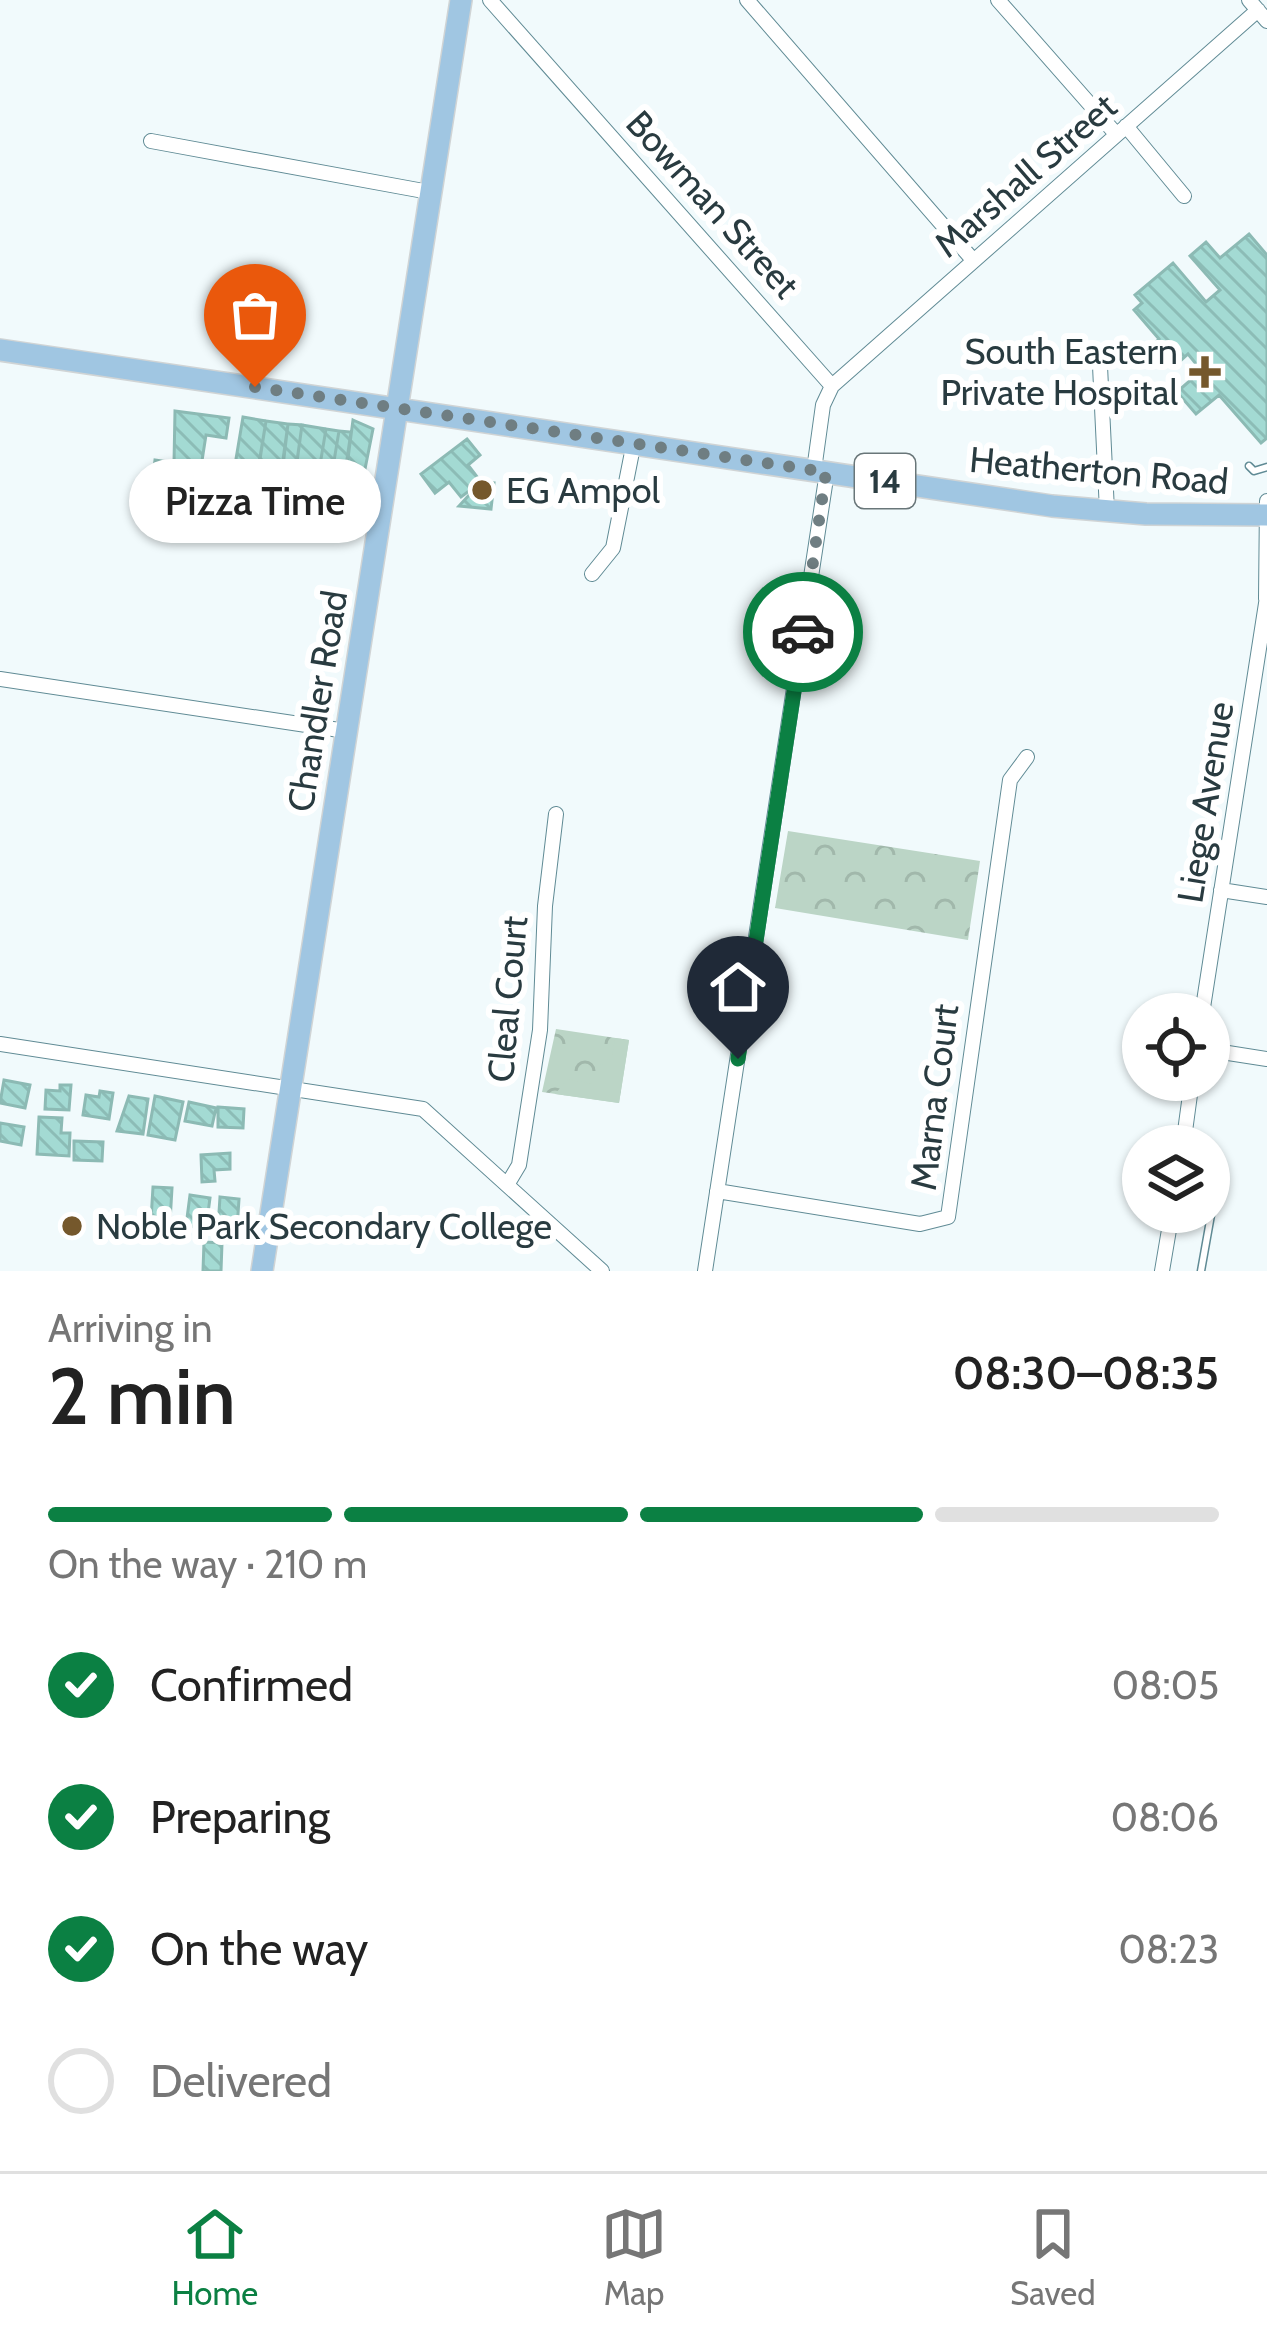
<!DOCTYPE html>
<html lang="en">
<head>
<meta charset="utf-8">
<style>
  :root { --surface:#fff; --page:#f2f2f2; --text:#222; --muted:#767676; --line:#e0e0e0; --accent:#0b8043 }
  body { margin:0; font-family:Cabin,sans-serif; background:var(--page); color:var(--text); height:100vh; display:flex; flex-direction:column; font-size:45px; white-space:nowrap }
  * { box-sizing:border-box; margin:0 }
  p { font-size:39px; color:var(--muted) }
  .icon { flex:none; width:66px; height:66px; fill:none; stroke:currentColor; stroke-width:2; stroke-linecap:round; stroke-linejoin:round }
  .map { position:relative; height:1271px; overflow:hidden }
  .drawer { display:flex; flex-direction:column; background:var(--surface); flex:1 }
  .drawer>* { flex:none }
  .buttons { position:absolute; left:1122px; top:993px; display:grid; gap:24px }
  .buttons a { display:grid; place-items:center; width:108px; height:108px; border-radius:50%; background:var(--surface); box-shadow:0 3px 9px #0004; font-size:60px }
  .pin { position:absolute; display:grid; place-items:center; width:102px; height:102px; color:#fff; margin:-123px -51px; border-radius:50% 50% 50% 0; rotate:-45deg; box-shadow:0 0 12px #0007 }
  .pin .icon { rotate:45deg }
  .courier { position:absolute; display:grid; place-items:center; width:120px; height:120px; margin:-60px; border:9px solid #0b8043; border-radius:50%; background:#fff; color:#222; box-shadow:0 3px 15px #0007 }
  .bubble { position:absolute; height:84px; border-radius:42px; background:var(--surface); box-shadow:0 3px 9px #0004; font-size:39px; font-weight:600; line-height:84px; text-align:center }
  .head em { font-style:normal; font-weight:600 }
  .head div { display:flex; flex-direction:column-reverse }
  .head { display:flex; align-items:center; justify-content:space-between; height:204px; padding:0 48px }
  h1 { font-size:78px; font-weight:600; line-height:90px }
  .bar { display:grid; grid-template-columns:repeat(4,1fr); gap:18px 12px; align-content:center; height:144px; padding:0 48px }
  .bar i { height:15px; border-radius:9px; background:var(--line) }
  .bar .current { background:var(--accent) }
  .bar p { grid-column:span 4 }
  ol { padding:0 48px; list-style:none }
  li { display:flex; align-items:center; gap:36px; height:132px }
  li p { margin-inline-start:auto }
  li .icon { padding:12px; border-radius:50%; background:var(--accent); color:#fff; stroke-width:4 }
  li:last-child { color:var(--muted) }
  li i { width:66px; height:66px; border:6px solid var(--line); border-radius:50% }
  .tab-bar { display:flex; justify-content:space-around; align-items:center; height:168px; border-top:3px solid var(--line); background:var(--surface); font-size:33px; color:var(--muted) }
  .tab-bar a { display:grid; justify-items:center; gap:6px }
  .tab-bar .current { color:var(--accent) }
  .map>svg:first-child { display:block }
  .park { fill:url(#park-crowns) }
  .garden { fill:#bbd5c6 }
  .building { fill:url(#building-back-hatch); stroke:#8cbab4; stroke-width:3 }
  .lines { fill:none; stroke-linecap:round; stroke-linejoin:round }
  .service-casing { stroke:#608b95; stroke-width:9 }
  .minor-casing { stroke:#608b95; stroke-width:16 }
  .primary-casing { stroke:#d0d4d5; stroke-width:24 }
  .service { stroke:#fff; stroke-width:6 }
  .minor { stroke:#fff; stroke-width:14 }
  .primary { stroke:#a0c6e2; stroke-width:21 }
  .done { stroke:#6f7e82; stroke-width:12; stroke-dasharray:0 21.6 }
  .route { stroke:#0b8043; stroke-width:15 }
  .poi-dot { fill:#75582c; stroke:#fff; stroke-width:4.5 }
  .labels { text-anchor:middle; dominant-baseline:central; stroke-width:12; stroke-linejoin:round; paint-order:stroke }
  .shield { fill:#fff; stroke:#697679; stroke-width:3 }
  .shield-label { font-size:33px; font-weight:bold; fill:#293b40 }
  .street-label { font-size:36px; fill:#293b40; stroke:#fff }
  .poi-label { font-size:36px; fill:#293b40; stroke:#fff; text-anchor:start }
</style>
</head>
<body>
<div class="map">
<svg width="1267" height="1271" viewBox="0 0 1267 1271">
  <defs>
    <pattern id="park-crowns" width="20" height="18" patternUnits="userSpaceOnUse" patternTransform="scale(3)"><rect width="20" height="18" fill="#bbd5c6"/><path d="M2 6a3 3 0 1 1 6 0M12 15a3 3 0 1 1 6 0" fill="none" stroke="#a1b8ab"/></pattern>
    <pattern id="building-back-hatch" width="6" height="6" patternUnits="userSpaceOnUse" patternTransform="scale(3)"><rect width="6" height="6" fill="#a3dad3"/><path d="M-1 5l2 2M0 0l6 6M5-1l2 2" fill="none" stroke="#8cbcb6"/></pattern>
  </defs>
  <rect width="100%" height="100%" fill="#f1fafc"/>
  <path class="park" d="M 788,831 L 980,861 L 968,940 L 775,908 Z
    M 556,1029 L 629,1040 L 619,1103 L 542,1092 Z"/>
  <path class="garden" d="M 615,1038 L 629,1040 L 619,1103 L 555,1094 L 568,1079 L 591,1084 L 598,1067 L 612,1057 Z"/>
  <path class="building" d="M 1249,234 L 1267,255 L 1267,438 L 1261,443 L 1219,395 L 1196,414 L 1177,392 L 1208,365 L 1204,359 L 1197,365 L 1188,354 L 1178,363 L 1173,356 L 1168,361 L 1154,344 L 1159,339 L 1134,310 L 1142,303 L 1135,295 L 1173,263 L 1206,302 L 1220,290 L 1190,256 L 1206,242 L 1220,258 Z
    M 175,411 L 229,418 L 226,438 L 206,435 L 201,467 L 174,463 Z
    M 243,417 L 266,421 L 258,469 L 235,465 Z
    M 353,420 L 373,429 L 365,469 L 347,466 Z
    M 266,421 L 288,424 L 278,495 L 255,491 Z
    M 288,424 L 302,425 L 296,468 L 283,466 Z
    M 302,425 L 326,429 L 320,465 L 297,462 Z
    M 326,429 L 339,431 L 333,467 L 320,465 Z
    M 339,431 L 351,432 L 342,493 L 329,491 Z
    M 467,439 L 480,455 L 468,465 L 481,482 L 461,497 L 449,482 L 435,493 L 421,474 Z
    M 155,460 L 221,470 L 217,494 L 152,484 Z
    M 481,482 L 494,483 L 491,509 L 459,506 Z
    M 4,1080 L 30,1085 L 25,1108 L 0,1103 Z
    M 60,1085 L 71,1085 L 69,1110 L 45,1109 L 46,1090 L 60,1091 Z
    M 100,1091 L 113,1093 L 109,1119 L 83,1115 L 86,1095 L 99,1097 Z
    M 129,1096 L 148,1099 L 143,1134 L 117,1131 Z
    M 155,1096 L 183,1102 L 175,1140 L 148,1135 Z
    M 189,1102 L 216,1108 L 212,1126 L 185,1121 Z
    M 218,1107 L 244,1109 L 243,1128 L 218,1127 Z
    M 39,1117 L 62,1118 L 61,1133 L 70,1133 L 69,1156 L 37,1154 Z
    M 0,1123 L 24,1127 L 21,1145 L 0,1141 Z
    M 74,1141 L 103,1142 L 102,1161 L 74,1160 Z
    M 230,1153 L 230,1169 L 214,1170 L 215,1181 L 202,1182 L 201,1155 Z
    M 153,1187 L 172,1188 L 170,1222 L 151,1220 Z
    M 190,1195 L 210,1198 L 206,1228 L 186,1226 Z
    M 220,1197 L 239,1199 L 237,1229 L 218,1228 Z
    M 204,1242 L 222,1243 L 221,1271 L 203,1271 Z"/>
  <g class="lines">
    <g class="service-casing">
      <path id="service" d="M 1249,466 L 1254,471 L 1267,467
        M 1188,1136 L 1208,1146
        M 1201,1271 L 1211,1215 L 1209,1148"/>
    </g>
    <g class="minor-casing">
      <path id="minor" d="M 490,0 L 832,386
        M 747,0 L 973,260
        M 998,0 L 1116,134
        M 1249,0 L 1267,21
        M 1126,126 L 1184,196
        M 151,141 L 429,192
        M 1100,366 L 1107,511
        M 814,470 L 823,405 L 832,386 L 1258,10
        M 592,574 L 613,548 L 634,442
        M 1266,599 L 1267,501
        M 0,679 L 346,731
        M 1221,890 L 1267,897
        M 1202,1014 L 1267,597
        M 0,1044 L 423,1109 L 602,1271
        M 1209,1050 L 1267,1059
        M 1183,1146 L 1192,1080
        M 507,1185 L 519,1165 L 540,1030 L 545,906 L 556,814
        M 717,1191 L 920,1224 L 948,1217 L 1010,780 L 1027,757
        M 705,1271 L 827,472
        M 1162,1271 L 1172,1212"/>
    </g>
    <g class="primary-casing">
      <path id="primary" d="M 0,350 L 1052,506 L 1146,514 L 1267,515
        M 262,1271 L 461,0"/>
    </g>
    <use href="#service" class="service"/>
    <use href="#minor" class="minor"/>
    <use href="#primary" class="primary"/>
  </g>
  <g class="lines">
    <path class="done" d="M 255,387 L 826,472 L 803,632"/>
    <path class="route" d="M 738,1059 L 803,632"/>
  </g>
  <g class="poi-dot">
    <path d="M1199 354h12v12h12v12h-12v12h-12v-12h-12v-12h12z"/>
    <circle cx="482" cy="490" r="12"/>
    <circle cx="72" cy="1226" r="12"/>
  </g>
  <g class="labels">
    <rect class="shield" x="855" y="454" width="60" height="54" rx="9"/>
    <g class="shield-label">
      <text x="885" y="481">14</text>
    </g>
    <g class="street-label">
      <text transform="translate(1025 175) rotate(-41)">Marshall Street</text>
      <text transform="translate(713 204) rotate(48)">Bowman Street</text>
      <text transform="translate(1099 470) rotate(5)">Heatherton Road</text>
      <text transform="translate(317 701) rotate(-81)">Chandler Road</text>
      <text transform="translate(1205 802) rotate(-81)">Liege Avenue</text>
      <text transform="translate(507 999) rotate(-85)">Cleal Court</text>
      <text transform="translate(934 1097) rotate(-83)">Marna Court</text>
    </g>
    <g class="poi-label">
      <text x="1178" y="351" text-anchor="end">South Eastern<tspan x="1178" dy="41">Private Hospital</tspan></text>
      <text x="506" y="490">EG Ampol</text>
      <text x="96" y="1226">Noble Park Secondary College</text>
    </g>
  </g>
</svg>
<div class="buttons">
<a><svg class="icon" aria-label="locate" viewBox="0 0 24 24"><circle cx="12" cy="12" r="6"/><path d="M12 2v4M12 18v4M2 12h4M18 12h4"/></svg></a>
<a><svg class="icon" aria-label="layers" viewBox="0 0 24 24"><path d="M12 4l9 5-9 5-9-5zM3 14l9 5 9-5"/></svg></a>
</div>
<div class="pin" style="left:255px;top:387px;background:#ea580c"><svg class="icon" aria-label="bag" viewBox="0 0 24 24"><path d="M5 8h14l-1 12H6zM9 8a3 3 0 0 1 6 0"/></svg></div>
<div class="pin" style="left:738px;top:1059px;background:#1f2937"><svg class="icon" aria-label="home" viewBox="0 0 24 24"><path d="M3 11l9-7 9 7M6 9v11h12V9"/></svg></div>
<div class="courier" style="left:803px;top:632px"><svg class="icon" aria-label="car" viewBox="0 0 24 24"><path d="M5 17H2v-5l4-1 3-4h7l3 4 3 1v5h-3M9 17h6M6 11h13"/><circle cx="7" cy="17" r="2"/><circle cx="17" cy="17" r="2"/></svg></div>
<div class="bubble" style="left:129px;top:459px;width:252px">Pizza Time</div>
</div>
<section class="drawer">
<div class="head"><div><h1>2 min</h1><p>Arriving in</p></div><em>08:30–08:35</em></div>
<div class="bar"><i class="current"></i><i class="current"></i><i class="current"></i><i></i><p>On the way · 210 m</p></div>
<ol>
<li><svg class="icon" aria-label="check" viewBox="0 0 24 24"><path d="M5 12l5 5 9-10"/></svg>Confirmed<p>08:05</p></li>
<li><svg class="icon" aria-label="check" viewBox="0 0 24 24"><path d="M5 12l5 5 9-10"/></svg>Preparing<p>08:06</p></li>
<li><svg class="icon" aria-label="check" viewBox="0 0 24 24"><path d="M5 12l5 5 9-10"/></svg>On the way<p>08:23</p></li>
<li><i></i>Delivered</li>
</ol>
</section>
<nav class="tab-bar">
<a class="current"><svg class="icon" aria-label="home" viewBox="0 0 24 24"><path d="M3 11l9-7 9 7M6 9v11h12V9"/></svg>Home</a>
<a><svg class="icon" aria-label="map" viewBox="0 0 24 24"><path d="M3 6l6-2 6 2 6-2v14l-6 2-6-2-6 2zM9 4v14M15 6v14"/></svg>Map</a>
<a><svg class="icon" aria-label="saved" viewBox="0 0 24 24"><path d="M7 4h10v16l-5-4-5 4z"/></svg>Saved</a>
</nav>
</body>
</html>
